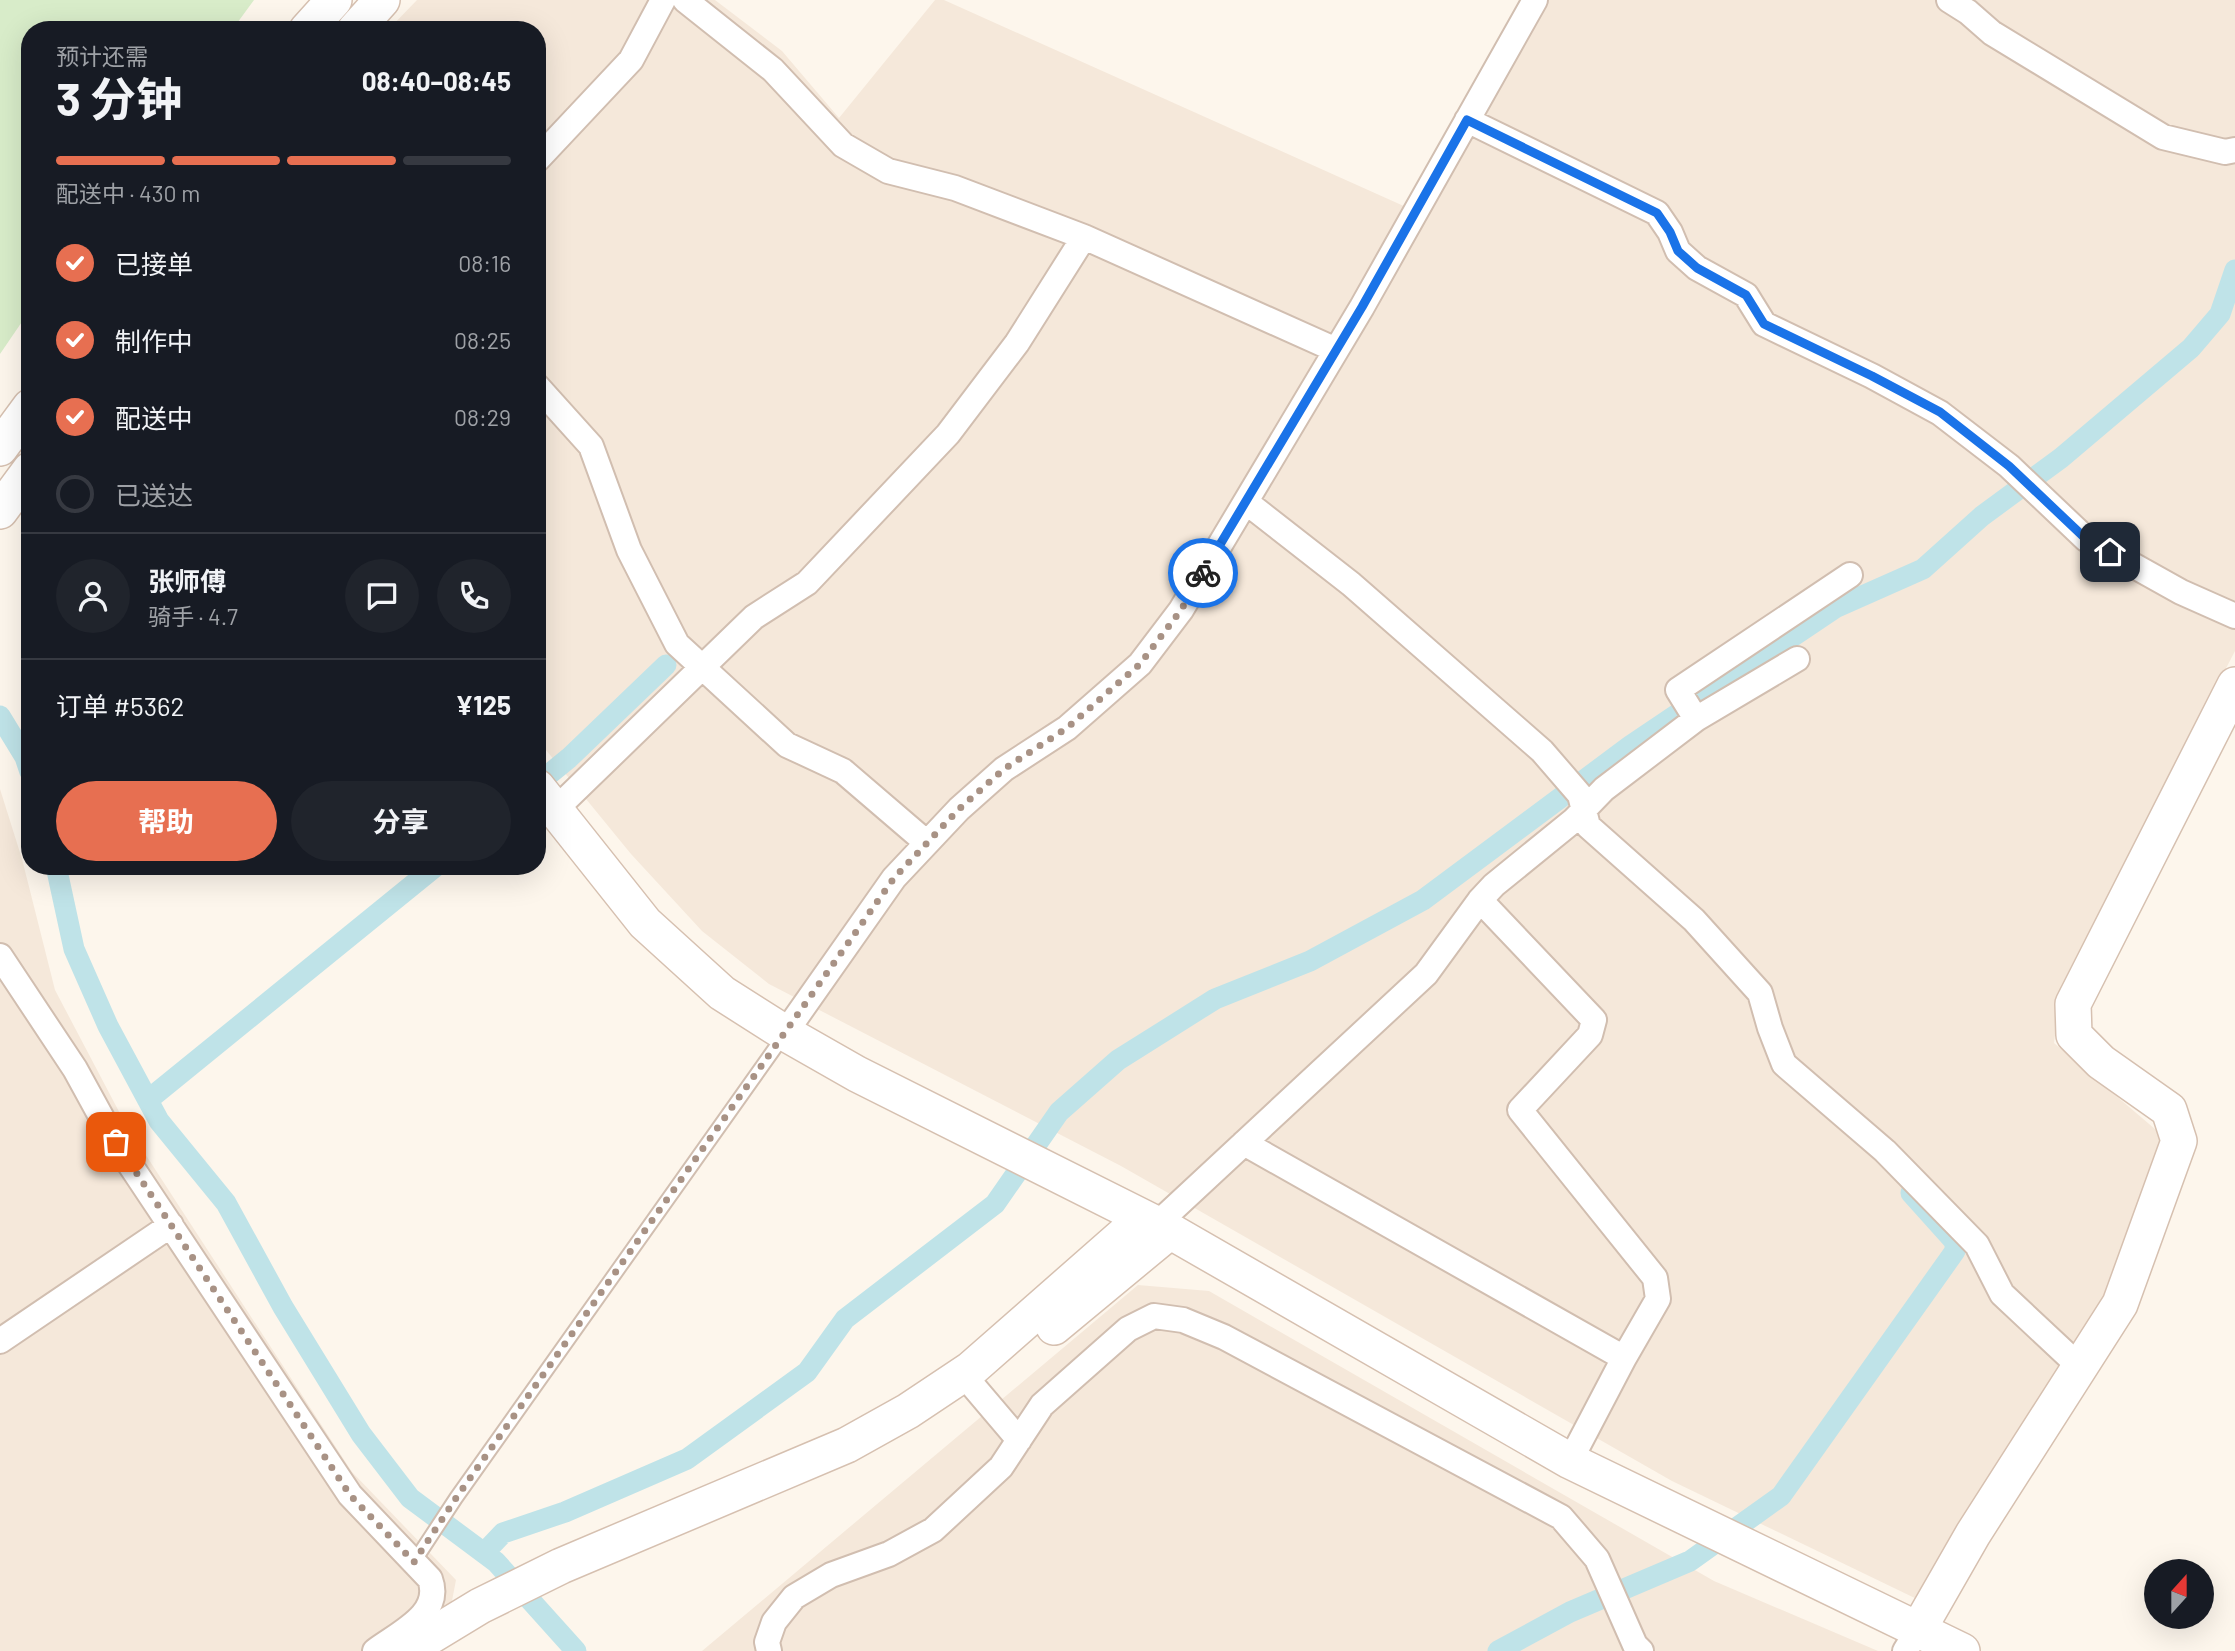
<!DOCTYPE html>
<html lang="zh">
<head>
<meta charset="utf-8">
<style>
  :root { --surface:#171b24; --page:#20242c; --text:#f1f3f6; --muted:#9ea1a6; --line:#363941; --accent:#e76f51 }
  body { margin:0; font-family:Barlow,"Noto Sans SC",sans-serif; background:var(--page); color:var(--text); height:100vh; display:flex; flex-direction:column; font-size:26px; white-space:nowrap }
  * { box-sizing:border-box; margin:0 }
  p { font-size:23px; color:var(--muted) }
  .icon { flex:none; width:38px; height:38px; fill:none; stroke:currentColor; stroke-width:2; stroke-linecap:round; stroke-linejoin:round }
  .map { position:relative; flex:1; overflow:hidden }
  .details { position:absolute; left:21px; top:21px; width:525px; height:854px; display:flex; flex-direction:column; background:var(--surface); border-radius:28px; box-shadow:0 7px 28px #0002 }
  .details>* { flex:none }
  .needle { width:46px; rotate:21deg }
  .buttons { position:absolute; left:2144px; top:1559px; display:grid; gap:14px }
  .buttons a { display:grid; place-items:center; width:70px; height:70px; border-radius:50%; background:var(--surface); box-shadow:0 7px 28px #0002; font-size:35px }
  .pin { position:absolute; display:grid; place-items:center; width:60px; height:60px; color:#fff; margin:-30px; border-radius:14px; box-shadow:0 4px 10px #0006 }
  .courier { position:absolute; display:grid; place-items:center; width:70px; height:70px; margin:-35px; border:5px solid #1a73e8; border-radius:50%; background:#fff; color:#222; box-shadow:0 2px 9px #0007 }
  .summary em { font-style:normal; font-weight:700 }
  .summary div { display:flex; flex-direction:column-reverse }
  .summary { display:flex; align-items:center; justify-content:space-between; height:119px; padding:0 35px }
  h1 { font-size:46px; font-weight:700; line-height:52px }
  .bar { display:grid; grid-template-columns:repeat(4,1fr); gap:10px 7px; align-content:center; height:84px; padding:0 35px }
  .bar i { height:9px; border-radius:5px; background:var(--line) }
  .bar .on { background:var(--accent) }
  .bar p { grid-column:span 4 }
  .line { display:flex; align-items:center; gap:18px; padding:0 35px; border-top:2px solid var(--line) }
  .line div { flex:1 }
  .round { display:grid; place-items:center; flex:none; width:74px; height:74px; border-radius:37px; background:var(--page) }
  ol { padding:0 35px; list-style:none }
  li { display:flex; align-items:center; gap:21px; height:77px }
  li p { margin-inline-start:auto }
  li .icon { padding:7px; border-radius:50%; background:var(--accent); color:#fff; stroke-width:4 }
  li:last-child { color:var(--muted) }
  li i { width:38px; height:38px; border:4px solid var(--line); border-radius:50% }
  .button { display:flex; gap:14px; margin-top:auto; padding:14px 35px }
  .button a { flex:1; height:80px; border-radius:42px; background:var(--accent); color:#fff; font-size:28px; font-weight:700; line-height:80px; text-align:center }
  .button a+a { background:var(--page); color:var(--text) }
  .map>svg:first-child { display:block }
  .residential { fill:#f5e8da }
  .green { fill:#d8ecc9 }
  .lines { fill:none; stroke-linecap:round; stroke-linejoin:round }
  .canal { stroke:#bfe3e8; stroke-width:21 }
  .lane-casing { stroke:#d1beb0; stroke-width:16 }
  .street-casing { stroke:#d1beb0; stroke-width:28 }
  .secondary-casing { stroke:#d6c0b0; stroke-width:38 }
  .lane { stroke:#fff; stroke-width:12 }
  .street { stroke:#fff; stroke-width:24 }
  .secondary { stroke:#fff; stroke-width:35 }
  .done { stroke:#a89285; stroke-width:7; stroke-dasharray:0 12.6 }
  .route { stroke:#1a73e8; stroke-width:9 }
</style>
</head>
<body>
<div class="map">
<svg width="2235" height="1651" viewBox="0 0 2235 1651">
  <rect width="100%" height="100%" fill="#fdf6ec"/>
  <path class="residential" d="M 417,0 L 715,0 L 782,51 L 839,118 L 935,0 L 944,0 L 1426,216 L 1548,0 L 2235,0 L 2235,651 L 2061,986 L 2054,1043 L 2162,1135 L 2107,1300 L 1923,1602 L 1672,1481 L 1121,1166 L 769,984 L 702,931 L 631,854 L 537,739 L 537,30 L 388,30 Z
    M 0,789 L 22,859 L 55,990 L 125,1123 L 352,1472 L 456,1580 L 451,1606 L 394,1651 L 0,1651 Z
    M 1138,1285 L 1209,1291 L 1714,1581 L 1878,1651 L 702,1651 Z"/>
  <path class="green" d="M 0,0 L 254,0 L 232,30 L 30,30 L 30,310 L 0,354 Z"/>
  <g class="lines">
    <path class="canal" d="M 0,716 L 25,757 L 30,772
      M 537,784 L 569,758 L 666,665
      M 56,866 L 74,949 L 108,1026 L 159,1121 L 226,1203 L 283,1307 L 361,1434 L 410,1498 L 496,1562 L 576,1651
      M 148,1100 L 436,866
      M 484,1553 L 503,1533 L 565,1512 L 687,1459 L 807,1372 L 845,1319 L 995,1204 L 1059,1112 L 1118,1060 L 1215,999 L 1310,961 L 1423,900 L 1630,746 L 1835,608 L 1923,569 L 1982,516 L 2061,458 L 2191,348 L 2220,314 L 2235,270
      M 1498,1651 L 1570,1612 L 1690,1561 L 1781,1496 L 1955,1251 L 1955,1242 L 1911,1193"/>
    <g class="lane-casing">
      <path id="lane" d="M 414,1562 L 456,1498 L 785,1034"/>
    </g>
    <g class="street-casing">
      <path id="street" d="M 685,0 L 773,70 L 843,145 L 888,171 L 955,188 L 1084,237 L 1336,350
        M 1949,0 L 1968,12 L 1992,33 L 2163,137 L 2225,152 L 2235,150
        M 1467,120 L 1657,213 L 1670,232 L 1678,251 L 1697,268 L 1746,295 L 1764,324 L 1872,376 L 1940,413 L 2009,466 L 2086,539 L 2181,592 L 2235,616
        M 537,160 L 631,60 L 663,0
        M 537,386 L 591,446 L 629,550 L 677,644 L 787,745 L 843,771 L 927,843
        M 1246,502 L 1351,584 L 1542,751 L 1580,795 L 1588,826 L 1694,920 L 1760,993 L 1770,1028 L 1784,1064 L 1885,1151 L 1977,1245 L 2002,1294 L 2080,1367
        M 1696,719 L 1678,690 L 1850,575
        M 556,809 L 754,617 L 807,583 L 948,434 L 1017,343 L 1084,237
        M 1480,900 L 1594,1020 L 1590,1035 L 1520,1110 L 1655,1278 L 1658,1299 L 1624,1358 L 1570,1461
        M 0,956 L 75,1069 L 115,1142 L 350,1495 L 430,1579 C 443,1614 399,1633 375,1651
        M 785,1033 L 894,878 L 959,809 L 1004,769 L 1067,728 L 1140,664 L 1181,610 L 1362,307 L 1535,0
        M 1244,1143 L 1624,1358
        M 1157,1224 L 1426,974 L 1480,900 L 1494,885 L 1574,820 L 1604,789 L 1696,719 L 1797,659
        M 0,1341 L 171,1225
        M 974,1387 L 1019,1440
        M 769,1651 L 767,1642 L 774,1622 L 794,1597 L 831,1575 L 889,1554 L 933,1530 L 1001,1467 L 1042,1405 L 1128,1329 L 1154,1316 L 1183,1320 L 1224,1337 L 1561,1517 L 1597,1559 L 1635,1645 L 1641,1651
        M 1905,1651 L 1918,1630"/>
    </g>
    <g class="secondary-casing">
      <path id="secondary" d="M 307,30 L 334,0
        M 355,30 L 382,0
        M 0,448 L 30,407
        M 0,511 L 30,470
        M 537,787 L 645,923 L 722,993 L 785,1033 L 857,1074 L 1170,1231 L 1570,1461 L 1962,1651
        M 1054,1327 L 1170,1231
        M 1918,1630 L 1973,1534 L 2120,1304 L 2179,1141 L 2169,1110 L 2101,1062 L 2074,1035 L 2073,1004 L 2235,685
        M 406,1651 L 480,1606 L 561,1566 L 847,1445 L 908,1411 L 971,1369 L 1143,1218"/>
    </g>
    <use href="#lane" class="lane"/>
    <use href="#street" class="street"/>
    <use href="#secondary" class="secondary"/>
  </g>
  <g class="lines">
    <path class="done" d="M 116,1142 L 350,1495 L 414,1562 L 456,1498 L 894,878 L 959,809 L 1004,769 L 1067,728 L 1140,664 L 1181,610 L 1203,573"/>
    <path class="route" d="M 1203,573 L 1362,307 L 1467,120 L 1657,213 L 1670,232 L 1678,251 L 1697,268 L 1746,295 L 1764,324 L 1872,376 L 1940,412 L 2009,466 L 2086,539 L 2110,552"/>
  </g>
</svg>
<div class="buttons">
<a><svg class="needle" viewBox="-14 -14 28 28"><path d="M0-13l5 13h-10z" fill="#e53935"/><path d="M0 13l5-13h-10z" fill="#9ea1a6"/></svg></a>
</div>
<div class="pin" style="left:116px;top:1142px;background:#ea580c"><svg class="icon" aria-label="bag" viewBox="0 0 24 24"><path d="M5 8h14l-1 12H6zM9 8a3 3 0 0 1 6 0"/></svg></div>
<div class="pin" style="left:2110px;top:552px;background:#1f2937"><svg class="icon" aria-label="home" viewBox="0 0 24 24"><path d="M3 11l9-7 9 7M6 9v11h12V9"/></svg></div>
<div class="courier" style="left:1203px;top:573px"><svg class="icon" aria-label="bike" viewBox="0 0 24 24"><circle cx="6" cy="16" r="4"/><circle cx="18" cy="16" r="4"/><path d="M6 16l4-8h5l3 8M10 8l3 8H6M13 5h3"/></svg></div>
<section class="details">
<div class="summary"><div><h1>3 分钟</h1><p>预计还需</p></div><em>08:40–08:45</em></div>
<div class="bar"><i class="on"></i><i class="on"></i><i class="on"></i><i></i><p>配送中 · 430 m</p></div>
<ol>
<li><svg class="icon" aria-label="check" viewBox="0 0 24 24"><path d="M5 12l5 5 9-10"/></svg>已接单<p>08:16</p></li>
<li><svg class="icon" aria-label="check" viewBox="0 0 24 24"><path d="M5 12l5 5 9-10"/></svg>制作中<p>08:25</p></li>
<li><svg class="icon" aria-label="check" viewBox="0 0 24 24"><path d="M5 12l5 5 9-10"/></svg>配送中<p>08:29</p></li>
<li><i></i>已送达</li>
</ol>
<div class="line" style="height:126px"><a class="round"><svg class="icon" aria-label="person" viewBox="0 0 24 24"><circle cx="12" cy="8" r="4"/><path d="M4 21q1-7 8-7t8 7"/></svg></a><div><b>张师傅</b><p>骑手 · 4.7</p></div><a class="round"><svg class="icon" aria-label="chat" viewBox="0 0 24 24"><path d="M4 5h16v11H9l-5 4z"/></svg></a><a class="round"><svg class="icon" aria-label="phone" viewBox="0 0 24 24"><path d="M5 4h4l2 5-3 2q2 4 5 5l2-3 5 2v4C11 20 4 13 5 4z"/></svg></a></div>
<div class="line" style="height:91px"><div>订单 #5362</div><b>¥125</b></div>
<div class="button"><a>帮助</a><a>分享</a></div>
</section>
</div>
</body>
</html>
